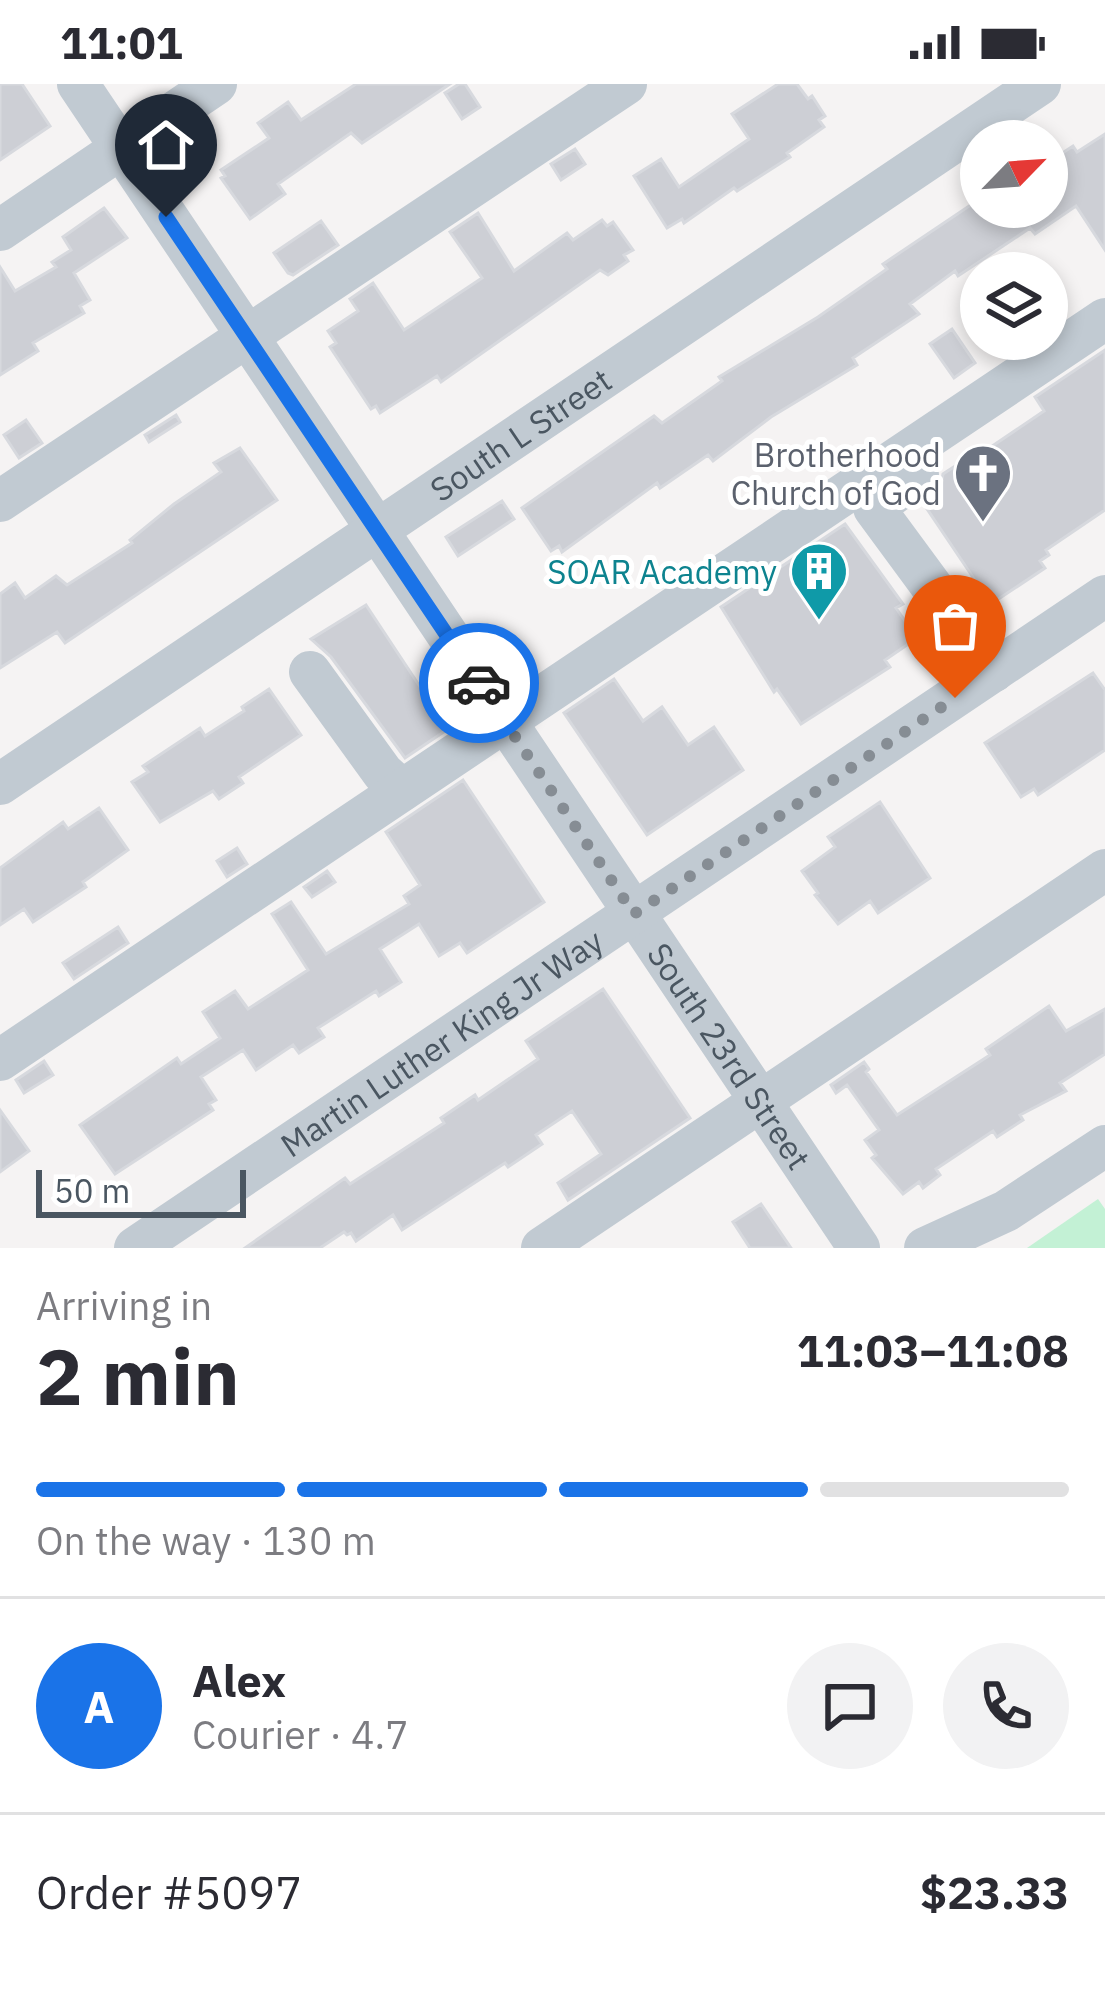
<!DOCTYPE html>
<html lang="en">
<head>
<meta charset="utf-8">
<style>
  :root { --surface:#fff; --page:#f2f2f3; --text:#2b2b33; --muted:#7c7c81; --line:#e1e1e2; --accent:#1a73e8 }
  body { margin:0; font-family:"IBM Plex Sans",sans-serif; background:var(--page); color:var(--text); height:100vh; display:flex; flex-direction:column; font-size:45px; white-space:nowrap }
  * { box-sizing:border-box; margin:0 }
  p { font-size:39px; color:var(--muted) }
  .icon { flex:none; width:66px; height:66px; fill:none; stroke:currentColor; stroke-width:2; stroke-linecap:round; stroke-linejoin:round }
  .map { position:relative; height:1164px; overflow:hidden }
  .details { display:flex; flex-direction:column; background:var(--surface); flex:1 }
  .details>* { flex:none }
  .needle { width:78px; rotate:65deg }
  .controls { position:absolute; left:960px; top:36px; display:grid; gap:24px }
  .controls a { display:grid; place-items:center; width:108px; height:108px; border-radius:50%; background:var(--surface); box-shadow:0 6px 18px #0003; font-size:60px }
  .scale { position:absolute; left:36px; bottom:30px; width:210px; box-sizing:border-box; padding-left:12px; border:6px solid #4a5661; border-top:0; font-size:33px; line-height:42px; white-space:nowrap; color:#4a5661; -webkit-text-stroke:9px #fff; paint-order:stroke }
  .pin { position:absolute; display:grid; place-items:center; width:102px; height:102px; color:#fff; margin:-123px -51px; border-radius:50% 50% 50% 0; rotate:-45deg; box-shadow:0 0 12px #0007 }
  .pin .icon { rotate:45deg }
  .courier { position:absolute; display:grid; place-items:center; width:120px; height:120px; margin:-60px; border:9px solid #1a73e8; border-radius:50%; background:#fff; color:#222; box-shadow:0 3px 15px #0007 }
  .summary em { font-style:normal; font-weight:700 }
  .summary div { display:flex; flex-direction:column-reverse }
  .summary { display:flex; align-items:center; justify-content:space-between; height:204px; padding:0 36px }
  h1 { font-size:78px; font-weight:700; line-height:90px }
  .bar { display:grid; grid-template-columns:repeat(4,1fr); gap:18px 12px; align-content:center; height:144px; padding:0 36px }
  .bar i { height:15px; border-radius:9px; background:var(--line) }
  .bar .selected { background:var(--accent) }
  .bar p { grid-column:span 4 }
  .line { display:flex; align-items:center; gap:30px; padding:0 36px; border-top:3px solid var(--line) }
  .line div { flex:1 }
  .round { display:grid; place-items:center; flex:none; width:126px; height:126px; border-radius:63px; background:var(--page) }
  .status { display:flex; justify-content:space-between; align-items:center; height:84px; padding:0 60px; background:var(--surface); direction:ltr }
  .status svg { height:33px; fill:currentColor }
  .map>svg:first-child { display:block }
  .green { fill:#c3f1d5 }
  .building { fill:#cdcfd5; stroke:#d7d9de; stroke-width:3 }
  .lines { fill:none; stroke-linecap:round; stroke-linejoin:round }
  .minor { stroke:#c1cad2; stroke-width:42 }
  .done { stroke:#868d94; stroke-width:12; stroke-dasharray:0 21.6 }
  .route { stroke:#1a73e8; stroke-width:15 }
  .labels { text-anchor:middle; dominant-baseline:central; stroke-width:10; stroke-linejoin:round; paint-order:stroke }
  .street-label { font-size:33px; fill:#4a5661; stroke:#fff }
  .worship-label { font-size:33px; fill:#5b616d; stroke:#fff; text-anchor:end }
  .culture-label { font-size:33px; fill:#0d838f; stroke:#fff; text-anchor:end }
</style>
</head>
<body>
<div class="status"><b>11:01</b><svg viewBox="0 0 49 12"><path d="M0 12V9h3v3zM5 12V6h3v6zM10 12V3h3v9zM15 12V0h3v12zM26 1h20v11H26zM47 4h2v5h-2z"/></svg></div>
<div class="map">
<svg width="1105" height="1164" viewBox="0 0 1105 1164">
  <rect width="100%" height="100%" fill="#f5f3f3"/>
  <path class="green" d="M 1098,1115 L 1105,1125 L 1105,1164 L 1027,1164 Z"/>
  <path class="building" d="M 0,0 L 22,0 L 50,42 L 0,76 Z
    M 356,0 L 450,0 L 362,59 L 351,49 L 278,100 L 285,110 L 250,135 L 221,94 L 225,92 L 221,86 L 269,54 L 258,39 L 288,18 L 301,36 Z
    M 459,0 L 465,0 L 480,23 L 462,35 L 445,9 Z
    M 778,0 L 797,0 L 808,15 L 812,12 L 825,32 L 819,36 L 824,43 L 787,69 L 790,73 L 737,107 L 734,104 L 684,139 L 682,135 L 667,144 L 634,92 L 661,75 L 679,103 L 749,55 L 732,30 Z
    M 1105,50 L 1105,166 L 1076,122 L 1035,150 L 1030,144 L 958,192 L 955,187 L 910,220 L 919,230 L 853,274 L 857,281 L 771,333 L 713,377 L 708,371 L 660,404 L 657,399 L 562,468 L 559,462 L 551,467 L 522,424 L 654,332 L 662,339 L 722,297 L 719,293 L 818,233 L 887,185 L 883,180 L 981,114 L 981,123 L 1047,123 L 1047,79 L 1073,62 L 1077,68 Z
    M 575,65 L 585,80 L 561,96 L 551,80 Z
    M 104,124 L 127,154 L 74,189 L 90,216 L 80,222 L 84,229 L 33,259 L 38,267 L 0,291 L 0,183 L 15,207 L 56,183 L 52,178 L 71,166 L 63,153 Z
    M 478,129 L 514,187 L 567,149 L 573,156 L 602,136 L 607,142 L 613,138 L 633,166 L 624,171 L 628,177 L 608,191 L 600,186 L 441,298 L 437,292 L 380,329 L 376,322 L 371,325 L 330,263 L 336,259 L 328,247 L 358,227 L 350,215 L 373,199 L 404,246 L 482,194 L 450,148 Z
    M 321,137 L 338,161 L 293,191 L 288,189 L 274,169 Z
    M 952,245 L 975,279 L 954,294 L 930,260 Z
    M 1105,266 L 1105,426 L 1046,466 L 1049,471 L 1040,477 L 1045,484 L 991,520 L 923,419 L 941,402 L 943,390 L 980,366 L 982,369 L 1044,327 L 1035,313 Z
    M 176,331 L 180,338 L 149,358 L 145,351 Z
    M 26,336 L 42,359 L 19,374 L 4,351 Z
    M 240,364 L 277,416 L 65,559 L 57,548 L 0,584 L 0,510 L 15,499 L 25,514 L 56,492 L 67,501 L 132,459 L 130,456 L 174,420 L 221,388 L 214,379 Z
    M 502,417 L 514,435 L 458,472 L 446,453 Z
    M 845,440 L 903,520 L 896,524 L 917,554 L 885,576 L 890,583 L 801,640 L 777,605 L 774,608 L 721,523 Z
    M 366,521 L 448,645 L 405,674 L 331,573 L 311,555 Z
    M 1093,589 L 1105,606 L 1105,666 L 1038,711 L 1034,705 L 1021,713 L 985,659 Z
    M 614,595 L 643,637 L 662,623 L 688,661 L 714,643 L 743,686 L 647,751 L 564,629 Z
    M 269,605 L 301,651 L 239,693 L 243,699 L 219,715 L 213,707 L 160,738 L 132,698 L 148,688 L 143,682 L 200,644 L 205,652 L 244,627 L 242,623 Z
    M 463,696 L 544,818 L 467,869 L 460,859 L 439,872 L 419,840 L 380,865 L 401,898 L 379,912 L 376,907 L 318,944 L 324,953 L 299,969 L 293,961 L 256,986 L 243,966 L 201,993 L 216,1016 L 209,1020 L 213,1026 L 115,1090 L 80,1041 L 177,974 L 181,980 L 220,954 L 203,928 L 235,907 L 248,925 L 308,886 L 272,830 L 291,818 L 326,870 L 409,820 L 404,812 L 420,801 L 386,748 Z
    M 880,718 L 930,794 L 878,829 L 870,817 L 838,840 L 815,811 L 818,809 L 802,787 L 835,763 L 828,753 Z
    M 99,724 L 128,766 L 83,798 L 86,803 L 33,838 L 24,825 L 0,841 L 0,784 L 63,738 L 68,745 Z
    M 237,764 L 247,780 L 227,793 L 217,777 Z
    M 327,787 L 335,798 L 312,813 L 304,803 Z
    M 118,843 L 128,859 L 74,895 L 63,879 Z
    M 603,905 L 690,1034 L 568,1116 L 558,1099 L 601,1070 L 572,1027 L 536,1051 L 542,1060 L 508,1083 L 505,1079 L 402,1146 L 393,1131 L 356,1157 L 351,1149 L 347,1151 L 344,1148 L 320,1164 L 245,1164 L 345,1094 L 350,1100 L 444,1039 L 441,1034 L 475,1011 L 478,1016 L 538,975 L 526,957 Z
    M 1049,922 L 1066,947 L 1105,925 L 1105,970 L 1060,999 L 1066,1007 L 1020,1031 L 1023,1036 L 997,1053 L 993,1047 L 936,1085 L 940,1091 L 923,1104 L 919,1098 L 903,1110 L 872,1074 L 876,1071 L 865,1056 L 879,1046 L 847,1001 L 836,1009 L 831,1001 L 864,978 L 869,985 L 866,988 L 897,1031 L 990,971 L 986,965 Z
    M 44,977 L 53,991 L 24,1009 L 16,996 Z
    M 0,1026 L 29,1067 L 0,1088 Z
    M 761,1120 L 791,1164 L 750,1164 L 733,1138 Z"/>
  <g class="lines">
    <g class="minor">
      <path id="s1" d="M 78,0 L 859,1164"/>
      <path d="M 0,146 L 216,0"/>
      <path d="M 918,391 L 874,424 L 994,587"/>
      <path d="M 0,417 L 626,0"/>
      <path d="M 310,588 L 383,689 L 402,706"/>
      <path id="s2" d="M 0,700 L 1040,0"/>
      <path d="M 0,976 L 1105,235"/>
      <path id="s3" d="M 135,1164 L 1105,512"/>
      <path d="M 542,1164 L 1105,786"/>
      <path d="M 925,1164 L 1006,1127 L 1105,1062"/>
    </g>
  </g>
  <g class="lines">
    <path class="done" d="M 479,599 L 634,830 L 955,614"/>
    <path class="route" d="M 166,133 L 479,599"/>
  </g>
  <defs>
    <g id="church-pin" transform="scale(3)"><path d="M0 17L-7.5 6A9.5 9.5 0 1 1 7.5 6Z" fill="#6b7280" stroke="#fff"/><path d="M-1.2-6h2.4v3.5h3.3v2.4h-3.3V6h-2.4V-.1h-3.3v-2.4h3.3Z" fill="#fff"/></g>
    <g id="building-pin" transform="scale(3)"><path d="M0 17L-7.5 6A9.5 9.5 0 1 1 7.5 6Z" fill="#0f9aa8" stroke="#fff"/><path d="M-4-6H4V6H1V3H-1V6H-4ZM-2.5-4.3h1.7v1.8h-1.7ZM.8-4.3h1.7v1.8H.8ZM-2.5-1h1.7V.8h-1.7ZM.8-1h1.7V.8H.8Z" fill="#fff"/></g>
  </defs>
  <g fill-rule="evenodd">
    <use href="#church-pin" x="983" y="389"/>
    <use href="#building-pin" x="819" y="487"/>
  </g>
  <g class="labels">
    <g class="street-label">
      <text stroke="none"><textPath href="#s2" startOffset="627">South L Street</textPath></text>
      <text stroke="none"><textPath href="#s3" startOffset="369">Martin Luther King Jr Way</textPath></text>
      <text stroke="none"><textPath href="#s1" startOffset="1170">South 23rd Street</textPath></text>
    </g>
    <g class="worship-label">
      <text x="941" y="370">Brotherhood<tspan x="941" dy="38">Church of God</tspan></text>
    </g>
    <g class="culture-label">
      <text x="777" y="487">SOAR Academy</text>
    </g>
  </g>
</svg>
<div class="controls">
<a><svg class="needle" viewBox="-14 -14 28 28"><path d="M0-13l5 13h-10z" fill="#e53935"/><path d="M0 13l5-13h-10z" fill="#7c7c81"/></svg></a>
<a><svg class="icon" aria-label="layers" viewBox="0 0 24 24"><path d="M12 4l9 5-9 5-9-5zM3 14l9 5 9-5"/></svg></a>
</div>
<div class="scale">50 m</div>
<div class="pin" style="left:955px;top:614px;background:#ea580c"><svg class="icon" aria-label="bag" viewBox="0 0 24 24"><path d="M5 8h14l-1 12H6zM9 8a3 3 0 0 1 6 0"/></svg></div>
<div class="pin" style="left:166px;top:133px;background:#1f2937"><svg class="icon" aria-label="home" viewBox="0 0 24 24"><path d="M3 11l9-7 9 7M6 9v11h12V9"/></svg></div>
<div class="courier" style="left:479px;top:599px"><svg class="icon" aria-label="car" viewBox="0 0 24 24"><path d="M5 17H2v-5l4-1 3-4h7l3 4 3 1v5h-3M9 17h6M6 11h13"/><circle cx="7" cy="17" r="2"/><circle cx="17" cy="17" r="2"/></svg></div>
</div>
<section class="details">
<div class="summary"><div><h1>2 min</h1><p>Arriving in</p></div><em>11:03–11:08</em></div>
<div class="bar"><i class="selected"></i><i class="selected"></i><i class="selected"></i><i></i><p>On the way · 130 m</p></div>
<div class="line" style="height:216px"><b class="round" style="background:var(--accent);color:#fff">A</b><div><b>Alex</b><p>Courier · 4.7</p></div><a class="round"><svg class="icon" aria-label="chat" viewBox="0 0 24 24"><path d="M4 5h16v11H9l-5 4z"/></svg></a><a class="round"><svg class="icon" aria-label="phone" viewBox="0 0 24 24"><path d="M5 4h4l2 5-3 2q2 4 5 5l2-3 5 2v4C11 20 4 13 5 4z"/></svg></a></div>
<div class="line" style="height:156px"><div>Order #5097</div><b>$23.33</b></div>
</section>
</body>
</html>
